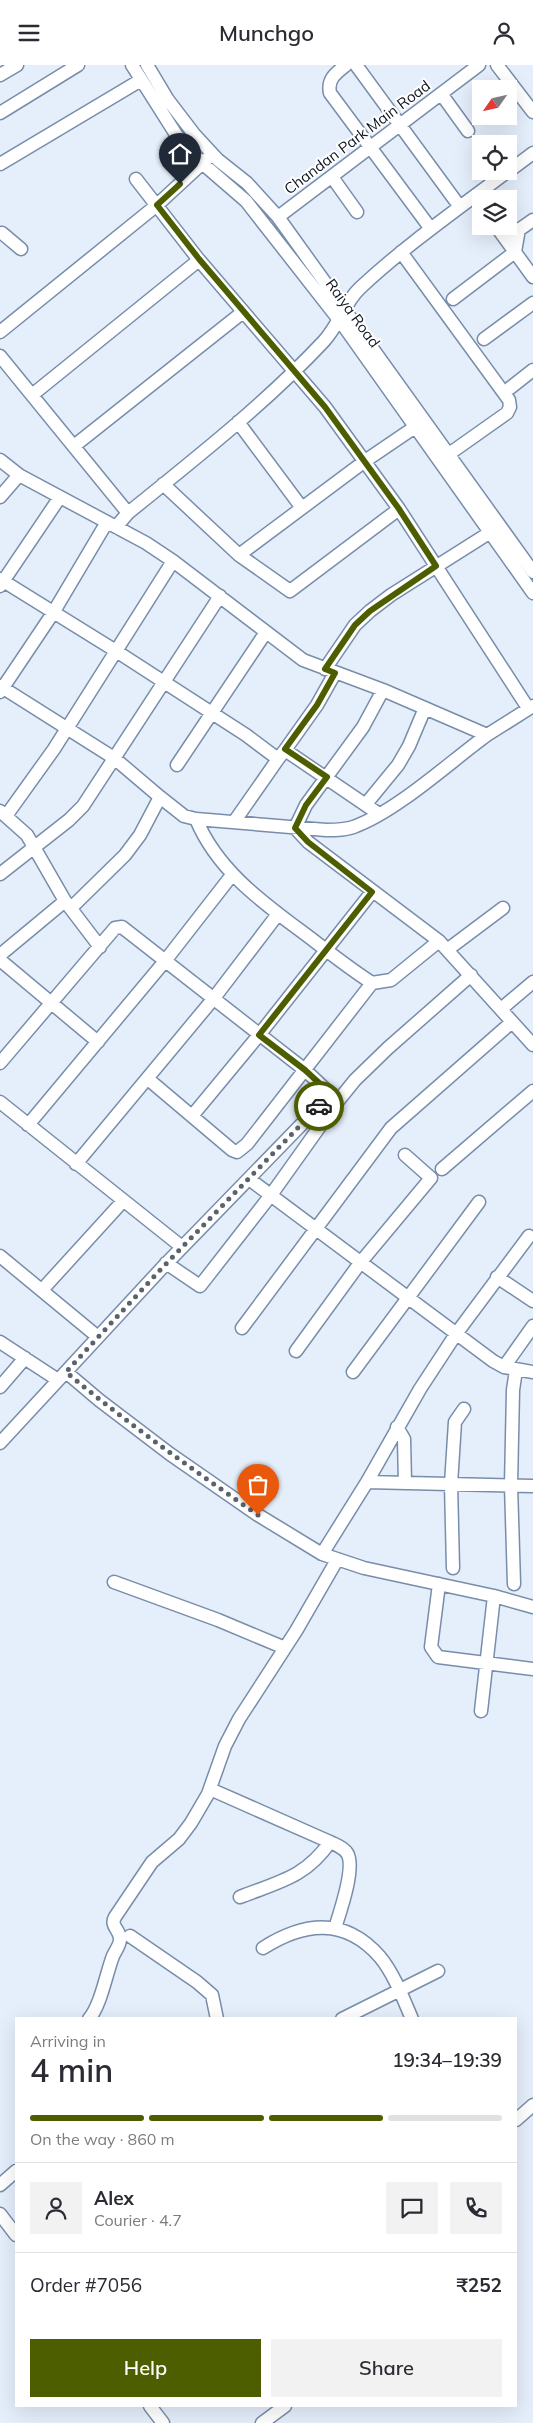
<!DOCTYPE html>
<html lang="en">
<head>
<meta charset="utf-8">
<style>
  :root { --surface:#fff; --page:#f2f2f3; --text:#2b2b33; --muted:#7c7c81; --line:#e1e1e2; --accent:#4d5e01 }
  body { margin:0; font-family:Mulish,sans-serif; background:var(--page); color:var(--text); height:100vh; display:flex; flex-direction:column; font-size:19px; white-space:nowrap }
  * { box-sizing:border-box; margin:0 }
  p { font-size:16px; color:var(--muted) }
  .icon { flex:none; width:28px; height:28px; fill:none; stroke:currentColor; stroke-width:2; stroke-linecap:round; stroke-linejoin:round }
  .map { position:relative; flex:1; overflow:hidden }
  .side { position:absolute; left:15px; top:1952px; width:502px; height:390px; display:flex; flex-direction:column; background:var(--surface); border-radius:0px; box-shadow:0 5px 20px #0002 }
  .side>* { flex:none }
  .needle { width:32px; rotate:236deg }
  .controls { position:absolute; left:472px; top:15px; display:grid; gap:10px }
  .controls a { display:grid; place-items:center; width:45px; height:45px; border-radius:0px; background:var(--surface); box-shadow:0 5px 20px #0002; font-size:25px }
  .pin { position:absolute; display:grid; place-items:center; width:42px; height:42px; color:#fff; margin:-51px -21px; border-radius:50% 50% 50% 0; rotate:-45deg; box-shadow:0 0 5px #0007 }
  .pin .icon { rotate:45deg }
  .courier { position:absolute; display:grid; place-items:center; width:50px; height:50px; margin:-25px; border:4px solid #4d5e01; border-radius:50%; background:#fff; color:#222; box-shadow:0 1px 6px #0007 }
  .summary em { font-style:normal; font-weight:600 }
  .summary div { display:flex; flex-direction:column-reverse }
  .summary { display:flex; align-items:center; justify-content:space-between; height:85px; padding:0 15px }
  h1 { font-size:32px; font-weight:600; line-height:38px }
  .bar { display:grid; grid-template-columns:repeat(4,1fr); gap:8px 5px; align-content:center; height:60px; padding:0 15px }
  .bar i { height:6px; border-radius:4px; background:var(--line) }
  .bar .current { background:var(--accent) }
  .bar p { grid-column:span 4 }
  .line { display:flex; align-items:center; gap:12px; padding:0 15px; border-top:1px solid var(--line) }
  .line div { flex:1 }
  .round { display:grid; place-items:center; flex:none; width:52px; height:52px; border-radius:0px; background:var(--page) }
  .action { display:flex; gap:10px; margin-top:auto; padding:10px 15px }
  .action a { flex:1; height:58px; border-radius:0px; background:var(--accent); color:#fff; font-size:20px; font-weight:600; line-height:58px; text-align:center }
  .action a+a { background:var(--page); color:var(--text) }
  header { display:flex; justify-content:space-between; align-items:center; height:65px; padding:0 15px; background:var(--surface); font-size:22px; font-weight:600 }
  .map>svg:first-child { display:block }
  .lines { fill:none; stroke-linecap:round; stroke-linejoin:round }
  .minor-casing { stroke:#788daa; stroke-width:15 }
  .minor { stroke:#fff; stroke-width:12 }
  .done { stroke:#59626d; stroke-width:5; stroke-dasharray:0 9 }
  .route { stroke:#4d5e01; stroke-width:6 }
  .labels { text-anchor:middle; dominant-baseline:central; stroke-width:4; stroke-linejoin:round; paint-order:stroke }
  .street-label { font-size:15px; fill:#0e1621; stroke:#fff }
</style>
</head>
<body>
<header><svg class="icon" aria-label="menu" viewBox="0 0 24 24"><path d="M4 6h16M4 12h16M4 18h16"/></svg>Munchgo<svg class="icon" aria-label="person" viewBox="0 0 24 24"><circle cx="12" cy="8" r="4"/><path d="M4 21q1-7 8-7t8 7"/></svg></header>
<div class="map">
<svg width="533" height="2358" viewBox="0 0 533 2358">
  <rect width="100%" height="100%" fill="#e5eefb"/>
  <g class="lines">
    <g class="minor-casing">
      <path id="minor" d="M 132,0 L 177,71 L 202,98 L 246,136 L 343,260 L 533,528
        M 147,0 L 168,35 L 194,69 L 218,95 L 247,118 L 278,152 L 533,507
        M 346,0 C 336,8 327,14 330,28 L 431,164
        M 356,0 L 460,142
        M 497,0 L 533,47
        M 0,10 L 17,0
        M 442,30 L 468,66
        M 0,48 L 78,0
        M 0,99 L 141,15
        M 509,106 L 533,88
        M 332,112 L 357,147
        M 136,114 L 199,195 L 325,342 L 399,444 L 528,643
        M 278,152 L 479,0
        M 496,161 L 533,212
        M 2,168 L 21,184
        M 513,169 L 533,155
        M 401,187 L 509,335 L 510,342 L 507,348 L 449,389
        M 453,234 L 515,187 L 519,164
        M 0,267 L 157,140 L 209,92
        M 484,274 L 533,238
        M 0,291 L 128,448
        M 510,323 L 533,305
        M 32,330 L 199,195
        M 238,357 L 302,443
        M 74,381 L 243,247
        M 0,395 L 19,410 L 146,478 L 173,496 L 303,595 L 383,625 L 487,670 L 533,641
        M 163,419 L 239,490 L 290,526 L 399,444
        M 0,432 L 19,410
        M 116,462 L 128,448 C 196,393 265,339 324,276 C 339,260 344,238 360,223 C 406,180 458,144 508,106
        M 239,490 L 365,396 L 415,362
        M 0,514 L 116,586 L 246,670 L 278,694 L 285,685 L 379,749
        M 0,521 L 60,432
        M 325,604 L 355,560 L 370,546 L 391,530 L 497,463
        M 0,621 L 114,693 L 160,732 L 184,751 L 196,754 L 326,765 C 336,765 347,765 356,761 C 398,745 450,697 487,670
        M 383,625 L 363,662 L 306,740 L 295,763 L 308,777 L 439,876 L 533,980
        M 0,627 L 53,548 L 107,457
        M 285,685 L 317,640 L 335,608
        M 177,700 L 266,567
        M 366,739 L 398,700 L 409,681 L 425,643
        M 0,746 L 27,770 L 65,836 L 100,882
        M 6,751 L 54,684 L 173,496
        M 196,754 C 218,807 265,839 309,872 C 330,888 350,904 372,918 L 391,915 L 439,876
        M 234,757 L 278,694
        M 0,809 L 69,755 L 83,741 L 220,531
        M 71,843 L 125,790 L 140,770 L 160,732
        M 447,885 L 503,843
        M 0,890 L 65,836
        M 0,895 L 98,977
        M 501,944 L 533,917
        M 0,998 L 115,863 L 122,862 L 305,1005 L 338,1036
        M 148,1014 L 232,1085 L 237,1087 L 247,1079 L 372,918
        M 0,1037 L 182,1182
        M 192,1051 L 259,970 L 372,827
        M 28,1060 L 165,896 L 232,810
        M 76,1099 L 214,933 L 278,849
        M 442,1104 L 533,1026
        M 249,1114 L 493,1296 L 504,1302 L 533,1307
        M 0,1191 L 98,1272
        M 166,1198 L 200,1221 L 271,1130 L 338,1036 L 355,1015 L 388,983 L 471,910
        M 497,1212 L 533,1236
        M 42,1225 L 123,1136
        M 242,1263 L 391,1063 L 512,957
        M 0,1277 L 58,1315
        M 296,1286 L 360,1198 L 431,1113 L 405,1090
        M 504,1302 L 533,1261
        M 66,1307 L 99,1335 L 170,1389 L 258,1450 L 322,1489 L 364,1503 L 494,1531 L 533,1542
        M 353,1307 L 479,1137
        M 0,1322 L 25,1293
        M 397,1362 L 404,1374 L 405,1418
        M 0,1378 L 162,1203 L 331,1029
        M 367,1417 L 533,1421
        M 322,1489 L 367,1417 L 420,1324 L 456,1269 L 529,1171
        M 453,1503 L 451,1419 L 455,1357 L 464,1344
        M 114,1517 L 218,1555 L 285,1583
        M 439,1519 L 431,1582 L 438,1592 L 533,1604
        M 514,1519 L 511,1420 L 513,1325 L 516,1305
        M 481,1646 L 494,1531
        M 210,1724 L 330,1777 C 336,1780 343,1782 347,1788 C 356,1802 340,1847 335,1863
        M 240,1832 C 278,1817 305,1813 330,1777
        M 130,1871 L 197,1917 L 212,1930 L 217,1954
        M 263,1883 C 304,1857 345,1852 380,1892 C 394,1909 403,1933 412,1954
        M 89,1954 C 101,1940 106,1909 113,1891 C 115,1886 121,1879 120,1873 C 119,1864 110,1861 115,1852 L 152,1797 L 179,1774 L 191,1758 L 208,1729 L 225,1681 L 239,1654 L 296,1566 L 337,1495
        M 342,1954 L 438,1906
        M 516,2055 L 533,2040
        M 0,2120 L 16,2106
        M 0,2149 L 16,2170
        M 150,2341 L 163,2358
        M 262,2358 L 285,2341"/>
    </g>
    <use href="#minor" class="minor"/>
  </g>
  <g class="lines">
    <path class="done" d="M 258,1450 C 192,1404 127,1358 66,1307 L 162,1203 L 319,1041"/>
    <path class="route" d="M 180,119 L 157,140 L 199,194 L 325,342 L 399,444 L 436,501 L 370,546 L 355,560 L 325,604 L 335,608 L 317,640 L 285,684 L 327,712 L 306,740 L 295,763 L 308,777 L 372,827 L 259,970 L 305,1005 L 331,1029 L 319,1041"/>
  </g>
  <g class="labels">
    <g class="street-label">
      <text transform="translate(357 72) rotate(-37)">Chandan Park Main Road</text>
      <text transform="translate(353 248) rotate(54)">Raiya Road</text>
    </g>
  </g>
</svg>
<div class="controls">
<a><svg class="needle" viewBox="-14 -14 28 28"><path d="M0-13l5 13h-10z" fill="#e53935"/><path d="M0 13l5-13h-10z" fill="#7c7c81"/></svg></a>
<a><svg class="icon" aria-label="locate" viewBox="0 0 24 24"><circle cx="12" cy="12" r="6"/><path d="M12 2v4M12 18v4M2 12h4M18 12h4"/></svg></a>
<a><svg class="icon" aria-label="layers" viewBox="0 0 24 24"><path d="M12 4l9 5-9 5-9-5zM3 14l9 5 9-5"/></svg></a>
</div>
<div class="pin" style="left:258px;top:1450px;background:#ea580c"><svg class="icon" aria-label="bag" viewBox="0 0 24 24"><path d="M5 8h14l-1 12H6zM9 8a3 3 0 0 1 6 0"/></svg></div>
<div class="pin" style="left:180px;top:119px;background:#1f2937"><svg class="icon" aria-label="home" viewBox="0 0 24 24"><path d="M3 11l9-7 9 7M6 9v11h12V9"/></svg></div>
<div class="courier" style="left:319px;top:1041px"><svg class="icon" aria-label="car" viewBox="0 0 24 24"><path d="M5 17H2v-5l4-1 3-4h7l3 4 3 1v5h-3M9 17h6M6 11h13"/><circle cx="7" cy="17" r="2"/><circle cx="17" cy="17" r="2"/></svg></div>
<section class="side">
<div class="summary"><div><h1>4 min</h1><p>Arriving in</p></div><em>19:34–19:39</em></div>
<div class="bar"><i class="current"></i><i class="current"></i><i class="current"></i><i></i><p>On the way · 860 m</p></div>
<div class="line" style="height:90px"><a class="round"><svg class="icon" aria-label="person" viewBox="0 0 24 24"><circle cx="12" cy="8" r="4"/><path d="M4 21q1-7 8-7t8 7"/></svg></a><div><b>Alex</b><p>Courier · 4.7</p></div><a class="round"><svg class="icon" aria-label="chat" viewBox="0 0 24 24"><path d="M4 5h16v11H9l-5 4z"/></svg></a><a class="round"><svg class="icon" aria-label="phone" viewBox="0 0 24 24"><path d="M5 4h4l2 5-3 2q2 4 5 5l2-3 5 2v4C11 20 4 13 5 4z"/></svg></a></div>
<div class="line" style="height:65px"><div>Order #7056</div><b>₹252</b></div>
<div class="action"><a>Help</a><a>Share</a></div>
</section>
</div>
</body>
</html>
